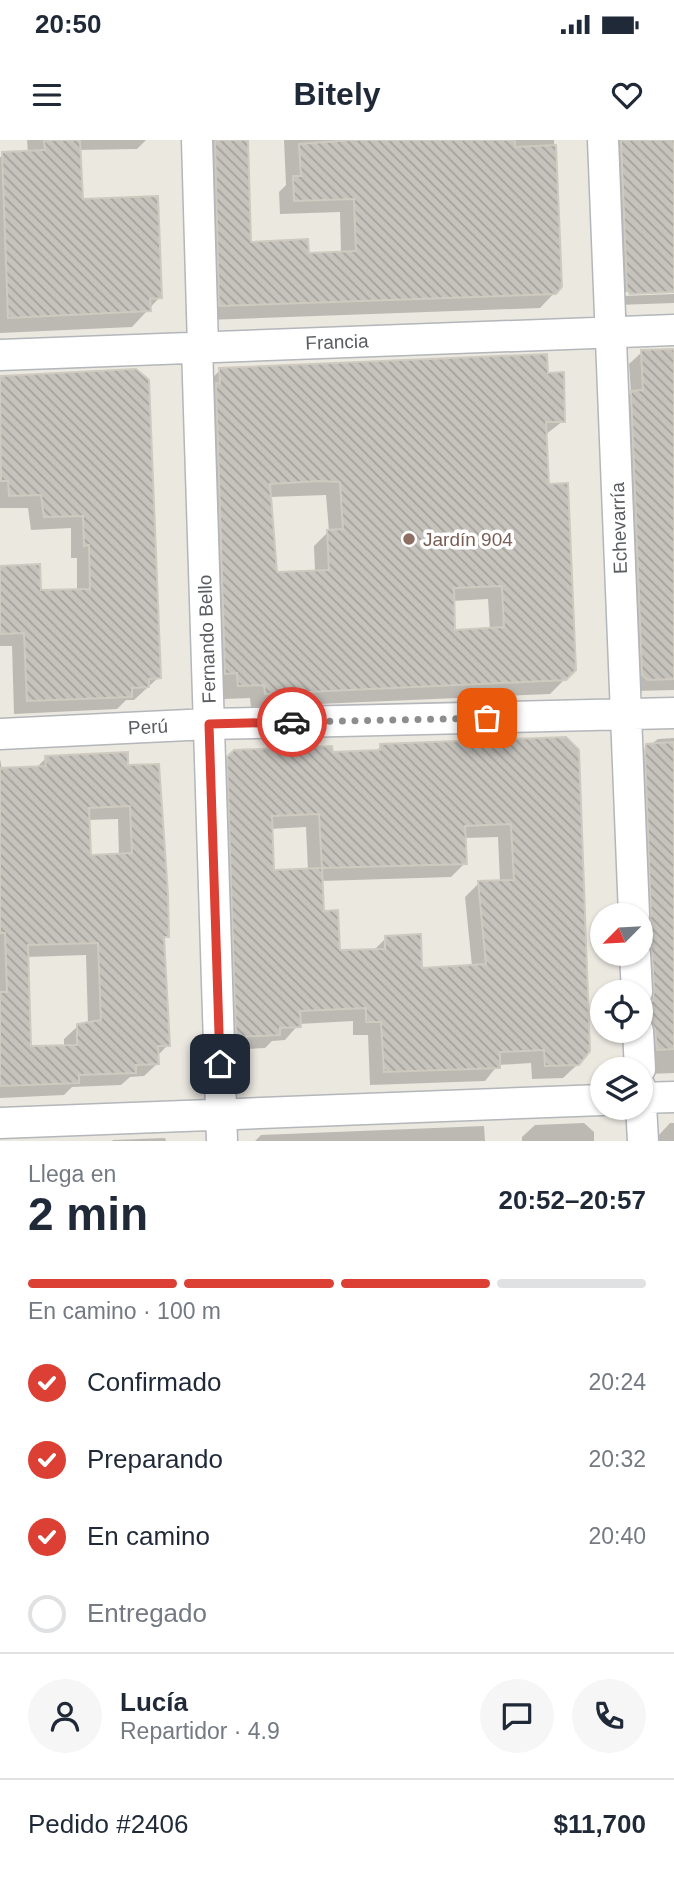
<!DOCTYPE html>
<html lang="es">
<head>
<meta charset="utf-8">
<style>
  :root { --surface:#fff; --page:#f6f6f7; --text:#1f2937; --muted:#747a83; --line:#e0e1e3; --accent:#dc3f34 }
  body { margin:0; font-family:Arial,sans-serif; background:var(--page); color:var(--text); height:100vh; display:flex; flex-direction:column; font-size:26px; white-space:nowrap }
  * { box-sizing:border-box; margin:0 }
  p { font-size:23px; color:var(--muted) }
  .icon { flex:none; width:38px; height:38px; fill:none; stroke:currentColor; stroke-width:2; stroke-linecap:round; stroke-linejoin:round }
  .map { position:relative; height:1001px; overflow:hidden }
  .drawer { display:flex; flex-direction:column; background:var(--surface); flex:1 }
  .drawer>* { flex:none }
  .needle { width:46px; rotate:246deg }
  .buttons { position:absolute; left:590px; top:763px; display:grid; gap:14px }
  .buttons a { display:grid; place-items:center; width:63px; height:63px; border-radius:50%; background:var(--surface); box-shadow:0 2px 5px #0004; font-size:35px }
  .pin { position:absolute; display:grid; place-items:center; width:60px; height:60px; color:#fff; margin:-30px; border-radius:14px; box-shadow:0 4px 10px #0006 }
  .courier { position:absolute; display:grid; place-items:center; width:70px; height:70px; margin:-35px; border:5px solid #dc3f34; border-radius:50%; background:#fff; color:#222; box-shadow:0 2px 9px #0007 }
  .overview em { font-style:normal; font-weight:700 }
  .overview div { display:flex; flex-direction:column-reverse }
  .overview { display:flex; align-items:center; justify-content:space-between; height:119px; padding:0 28px }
  h1 { font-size:46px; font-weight:700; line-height:52px }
  .bar { display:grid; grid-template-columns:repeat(4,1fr); gap:10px 7px; align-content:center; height:84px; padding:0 28px }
  .bar i { height:9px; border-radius:5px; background:var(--line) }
  .bar .current { background:var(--accent) }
  .bar p { grid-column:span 4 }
  .line { display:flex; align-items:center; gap:18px; padding:0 28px; border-top:2px solid var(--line) }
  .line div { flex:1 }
  .round { display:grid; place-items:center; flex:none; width:74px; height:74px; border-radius:37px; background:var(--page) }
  ol { padding:0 28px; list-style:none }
  li { display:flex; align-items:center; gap:21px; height:77px }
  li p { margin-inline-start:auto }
  li .icon { padding:7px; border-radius:50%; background:var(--accent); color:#fff; stroke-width:4 }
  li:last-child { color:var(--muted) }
  li i { width:38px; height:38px; border:4px solid var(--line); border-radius:50% }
  .status { display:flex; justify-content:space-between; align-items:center; height:49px; padding:0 35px; background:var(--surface); direction:ltr }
  .status svg { height:19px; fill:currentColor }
  header { display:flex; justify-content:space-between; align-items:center; height:91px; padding:0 28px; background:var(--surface); font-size:32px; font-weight:700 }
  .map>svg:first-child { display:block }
  .shadow { fill:#0003; fill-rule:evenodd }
  .building { fill:url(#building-back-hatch); stroke:#cfcabf; stroke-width:2; fill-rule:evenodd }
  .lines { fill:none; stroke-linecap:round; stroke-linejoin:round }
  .minor-casing { stroke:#b3b6ba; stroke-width:33 }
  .minor { stroke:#fff; stroke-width:30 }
  .done { stroke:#8c8d8d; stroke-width:7; stroke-dasharray:0 12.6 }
  .route { stroke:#dc3f34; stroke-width:9 }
  .education-dot { fill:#8d6e63; stroke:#fff; stroke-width:2.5 }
  .labels { text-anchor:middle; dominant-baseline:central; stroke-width:7; stroke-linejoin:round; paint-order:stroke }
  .street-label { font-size:19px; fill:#595c60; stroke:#fff }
  .education-label { font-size:19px; fill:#785e54; stroke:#fff; text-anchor:start }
</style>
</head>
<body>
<div class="status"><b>20:50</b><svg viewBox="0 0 49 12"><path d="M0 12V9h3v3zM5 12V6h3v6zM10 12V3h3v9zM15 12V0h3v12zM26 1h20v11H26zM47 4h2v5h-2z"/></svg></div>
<header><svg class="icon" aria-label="menu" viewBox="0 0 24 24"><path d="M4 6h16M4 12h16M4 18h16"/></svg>Bitely<svg class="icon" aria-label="heart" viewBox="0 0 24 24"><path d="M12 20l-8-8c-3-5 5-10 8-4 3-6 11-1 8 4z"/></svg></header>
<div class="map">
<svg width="674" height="1001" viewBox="0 0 674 1001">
  <defs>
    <pattern id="building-back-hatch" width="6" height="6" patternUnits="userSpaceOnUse" patternTransform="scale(1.75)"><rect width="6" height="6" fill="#c6c3bd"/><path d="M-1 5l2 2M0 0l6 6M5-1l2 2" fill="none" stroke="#a4a29d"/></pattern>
  </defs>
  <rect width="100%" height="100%" fill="#ebe8e0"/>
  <path class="shadow" d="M 27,0 L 146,0 L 137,9 L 78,10 L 81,60 L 160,157 L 132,187 L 0,193 L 0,17 L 28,13 Z
    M 188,0 L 246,0 L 249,104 L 307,115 L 341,113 L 340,72 L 280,74 L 279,52 L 286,45 L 284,0 L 554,0 L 560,147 L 540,168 L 205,180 Z
    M 602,0 L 674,0 L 674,150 L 621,152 L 621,156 L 674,154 L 674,163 L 617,165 Z
    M 674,211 L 674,550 L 635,551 L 619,265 L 631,253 L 629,224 L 642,212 Z
    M 136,230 L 159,537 L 134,560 L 126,560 L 117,569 L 14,574 L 12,506 L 0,506 L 0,428 L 40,452 L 77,451 L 77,418 L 71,418 L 71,388 L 31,390 L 28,368 L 0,368 L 0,238 Z
    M 220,230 L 546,234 L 563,281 L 545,295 L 547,345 L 574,530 L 550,554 L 251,567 L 250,558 L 224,559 L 223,547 L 211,547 L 206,245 ZM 326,355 L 329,391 L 314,406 L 315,432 L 275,434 L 270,357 ZM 488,459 L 490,490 L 454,492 L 452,461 Z
    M 565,598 L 578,924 L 563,938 L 532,939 L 531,923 L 498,925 L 485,941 L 370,945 L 368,895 L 353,895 L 353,881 L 299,884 L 285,900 L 272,901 L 265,908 L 223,910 L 214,632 L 235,611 L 375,612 L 381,606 ZM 306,687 L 308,731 L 272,732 L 270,689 ZM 498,697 L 500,742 L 479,743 L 465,757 L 472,826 L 420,829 L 386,798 L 373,811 L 338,812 L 322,772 L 321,741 L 451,737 L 465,723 L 464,698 Z
    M 674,598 L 674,933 L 648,934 L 640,891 L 640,775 L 633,619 L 658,599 Z
    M 46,618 L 127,626 L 167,796 L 162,801 L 168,905 L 157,916 L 158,923 L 144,936 L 130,937 L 121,945 L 72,947 L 64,955 L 0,958 L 0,619 L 2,629 L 36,628 ZM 118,679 L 119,716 L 89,717 L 88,680 ZM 86,815 L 88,884 L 78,886 L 64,899 L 64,907 L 29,908 L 26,817 Z
    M 584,983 L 594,992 L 594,1001 L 522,1001 L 522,997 L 535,985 Z
    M 670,983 L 674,983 L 674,1001 L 658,1001 L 658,996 Z
    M 484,986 L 485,1001 L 255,1001 L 261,995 Z
    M 165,998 L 166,1001 L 112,1001 L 113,1000 Z"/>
  <path class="building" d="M 44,0 L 80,0 L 83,59 L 158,56 L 162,158 L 150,159 L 151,171 L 8,178 L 2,12 L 45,10 Z
    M 215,0 L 248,0 L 251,102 L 308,99 L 309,113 L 356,111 L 354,59 L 294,61 L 293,36 L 301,36 L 299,4 L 352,0 L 515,0 L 515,7 L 556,5 L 562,147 L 556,154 L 219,166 Z
    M 621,0 L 674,0 L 674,152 L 630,154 L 627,150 Z
    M 674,209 L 674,539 L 648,540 L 642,535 L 631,251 L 643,250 L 641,210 Z
    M 547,214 L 548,233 L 564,232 L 565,282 L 546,282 L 549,344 L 568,343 L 576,530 L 566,540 L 265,554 L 264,545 L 238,546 L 237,533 L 225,534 L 216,243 L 220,243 L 219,228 ZM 319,341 L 340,342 L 343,389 L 327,390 L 329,430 L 277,432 L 270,344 ZM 502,446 L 504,487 L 455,490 L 454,448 Z
    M 136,229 L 149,240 L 161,538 L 149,539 L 149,547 L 132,548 L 132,557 L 27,561 L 24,493 L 0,494 L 0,426 L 40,424 L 41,450 L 90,449 L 89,405 L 84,406 L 83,376 L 44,377 L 41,355 L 9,356 L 8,341 L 1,341 L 0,236 Z
    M 566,597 L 579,610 L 590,911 L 579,925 L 545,926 L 544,910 L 500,912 L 500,928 L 384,932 L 381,882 L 366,882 L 366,868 L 300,871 L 301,887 L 280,888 L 280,895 L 236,897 L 227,617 L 234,610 L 332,606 L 333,612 L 380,610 L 380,604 ZM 319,674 L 322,728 L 467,724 L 465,686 L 511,684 L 514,740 L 478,741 L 486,824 L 422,828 L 421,794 L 385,796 L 385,809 L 340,810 L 338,770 L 324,771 L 322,728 L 274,730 L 272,676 Z
    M 674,602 L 674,909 L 657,910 L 655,889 L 644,868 L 652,861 L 654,851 L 652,812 L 649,804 L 642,798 L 641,790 L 649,784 L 651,774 L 645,613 L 646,604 Z
    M 128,612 L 128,625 L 159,624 L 168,754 L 169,797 L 164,797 L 170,906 L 158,906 L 159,924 L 136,925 L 136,933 L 79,935 L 79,943 L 0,946 L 0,852 L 7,852 L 5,793 L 0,793 L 0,628 L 46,626 L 45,616 ZM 130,666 L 132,713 L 91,715 L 89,668 ZM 98,803 L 101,880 L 77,884 L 77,905 L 31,906 L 28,805 Z"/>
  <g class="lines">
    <g class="minor-casing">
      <path id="minor" d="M 197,0 L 203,207
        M 603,0 L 634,775
        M 197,207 L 222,1001
        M 0,215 L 674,190
        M 0,594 L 209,584 L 674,573
        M 635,814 L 637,852
        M 638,891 L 640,929
        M 640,947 L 643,1001
        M 640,958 L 674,957
        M 0,983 L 602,960"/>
    </g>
    <use href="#minor" class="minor"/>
  </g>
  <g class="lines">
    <path class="done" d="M 292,582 L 487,578"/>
    <path class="route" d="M 220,924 L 209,584 L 292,582"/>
  </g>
  <circle class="education-dot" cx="409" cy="399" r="7"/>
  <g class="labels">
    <g class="street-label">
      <text transform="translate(337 202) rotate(-2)">Francia</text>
      <text transform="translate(619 388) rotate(-92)">Echevarría</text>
      <text transform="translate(207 499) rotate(-92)">Fernando Bello</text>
      <text transform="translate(148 587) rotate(-3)">Perú</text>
    </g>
    <g class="education-label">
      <text x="423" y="399">Jardín 904</text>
    </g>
  </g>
</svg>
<div class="buttons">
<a><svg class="needle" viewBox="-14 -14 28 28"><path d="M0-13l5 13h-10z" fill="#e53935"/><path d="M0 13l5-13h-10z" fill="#747a83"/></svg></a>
<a><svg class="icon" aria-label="locate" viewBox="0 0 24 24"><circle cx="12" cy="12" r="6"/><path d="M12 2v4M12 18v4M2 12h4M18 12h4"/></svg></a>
<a><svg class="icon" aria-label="layers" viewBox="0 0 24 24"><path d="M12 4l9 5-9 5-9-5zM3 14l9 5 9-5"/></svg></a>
</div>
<div class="pin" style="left:487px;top:578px;background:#ea580c"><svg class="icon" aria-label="bag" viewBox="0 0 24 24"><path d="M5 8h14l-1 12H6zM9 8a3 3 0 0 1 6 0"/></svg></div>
<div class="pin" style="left:220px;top:924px;background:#1f2937"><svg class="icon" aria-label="home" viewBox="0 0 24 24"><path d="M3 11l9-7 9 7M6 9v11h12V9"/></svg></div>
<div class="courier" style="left:292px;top:582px"><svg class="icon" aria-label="car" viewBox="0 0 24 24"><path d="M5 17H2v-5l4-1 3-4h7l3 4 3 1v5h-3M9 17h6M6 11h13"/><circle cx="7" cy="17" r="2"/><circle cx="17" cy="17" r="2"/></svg></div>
</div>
<section class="drawer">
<div class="overview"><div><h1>2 min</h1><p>Llega en</p></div><em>20:52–20:57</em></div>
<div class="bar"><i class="current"></i><i class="current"></i><i class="current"></i><i></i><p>En camino · 100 m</p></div>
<ol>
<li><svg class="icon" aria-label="check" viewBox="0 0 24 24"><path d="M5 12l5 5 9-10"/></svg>Confirmado<p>20:24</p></li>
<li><svg class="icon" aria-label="check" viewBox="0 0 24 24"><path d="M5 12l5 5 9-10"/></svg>Preparando<p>20:32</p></li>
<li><svg class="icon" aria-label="check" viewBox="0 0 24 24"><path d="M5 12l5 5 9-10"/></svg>En camino<p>20:40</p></li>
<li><i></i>Entregado</li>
</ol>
<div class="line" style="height:126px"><a class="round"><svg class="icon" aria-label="person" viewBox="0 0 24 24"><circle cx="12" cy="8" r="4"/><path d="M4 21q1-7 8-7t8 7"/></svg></a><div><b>Lucía</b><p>Repartidor · 4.9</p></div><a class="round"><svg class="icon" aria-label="chat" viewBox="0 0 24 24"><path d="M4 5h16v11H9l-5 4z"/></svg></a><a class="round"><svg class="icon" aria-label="phone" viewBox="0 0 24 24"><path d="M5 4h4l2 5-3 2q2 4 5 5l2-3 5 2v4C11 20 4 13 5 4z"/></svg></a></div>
<div class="line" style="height:91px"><div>Pedido #2406</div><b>$11,700</b></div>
</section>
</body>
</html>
